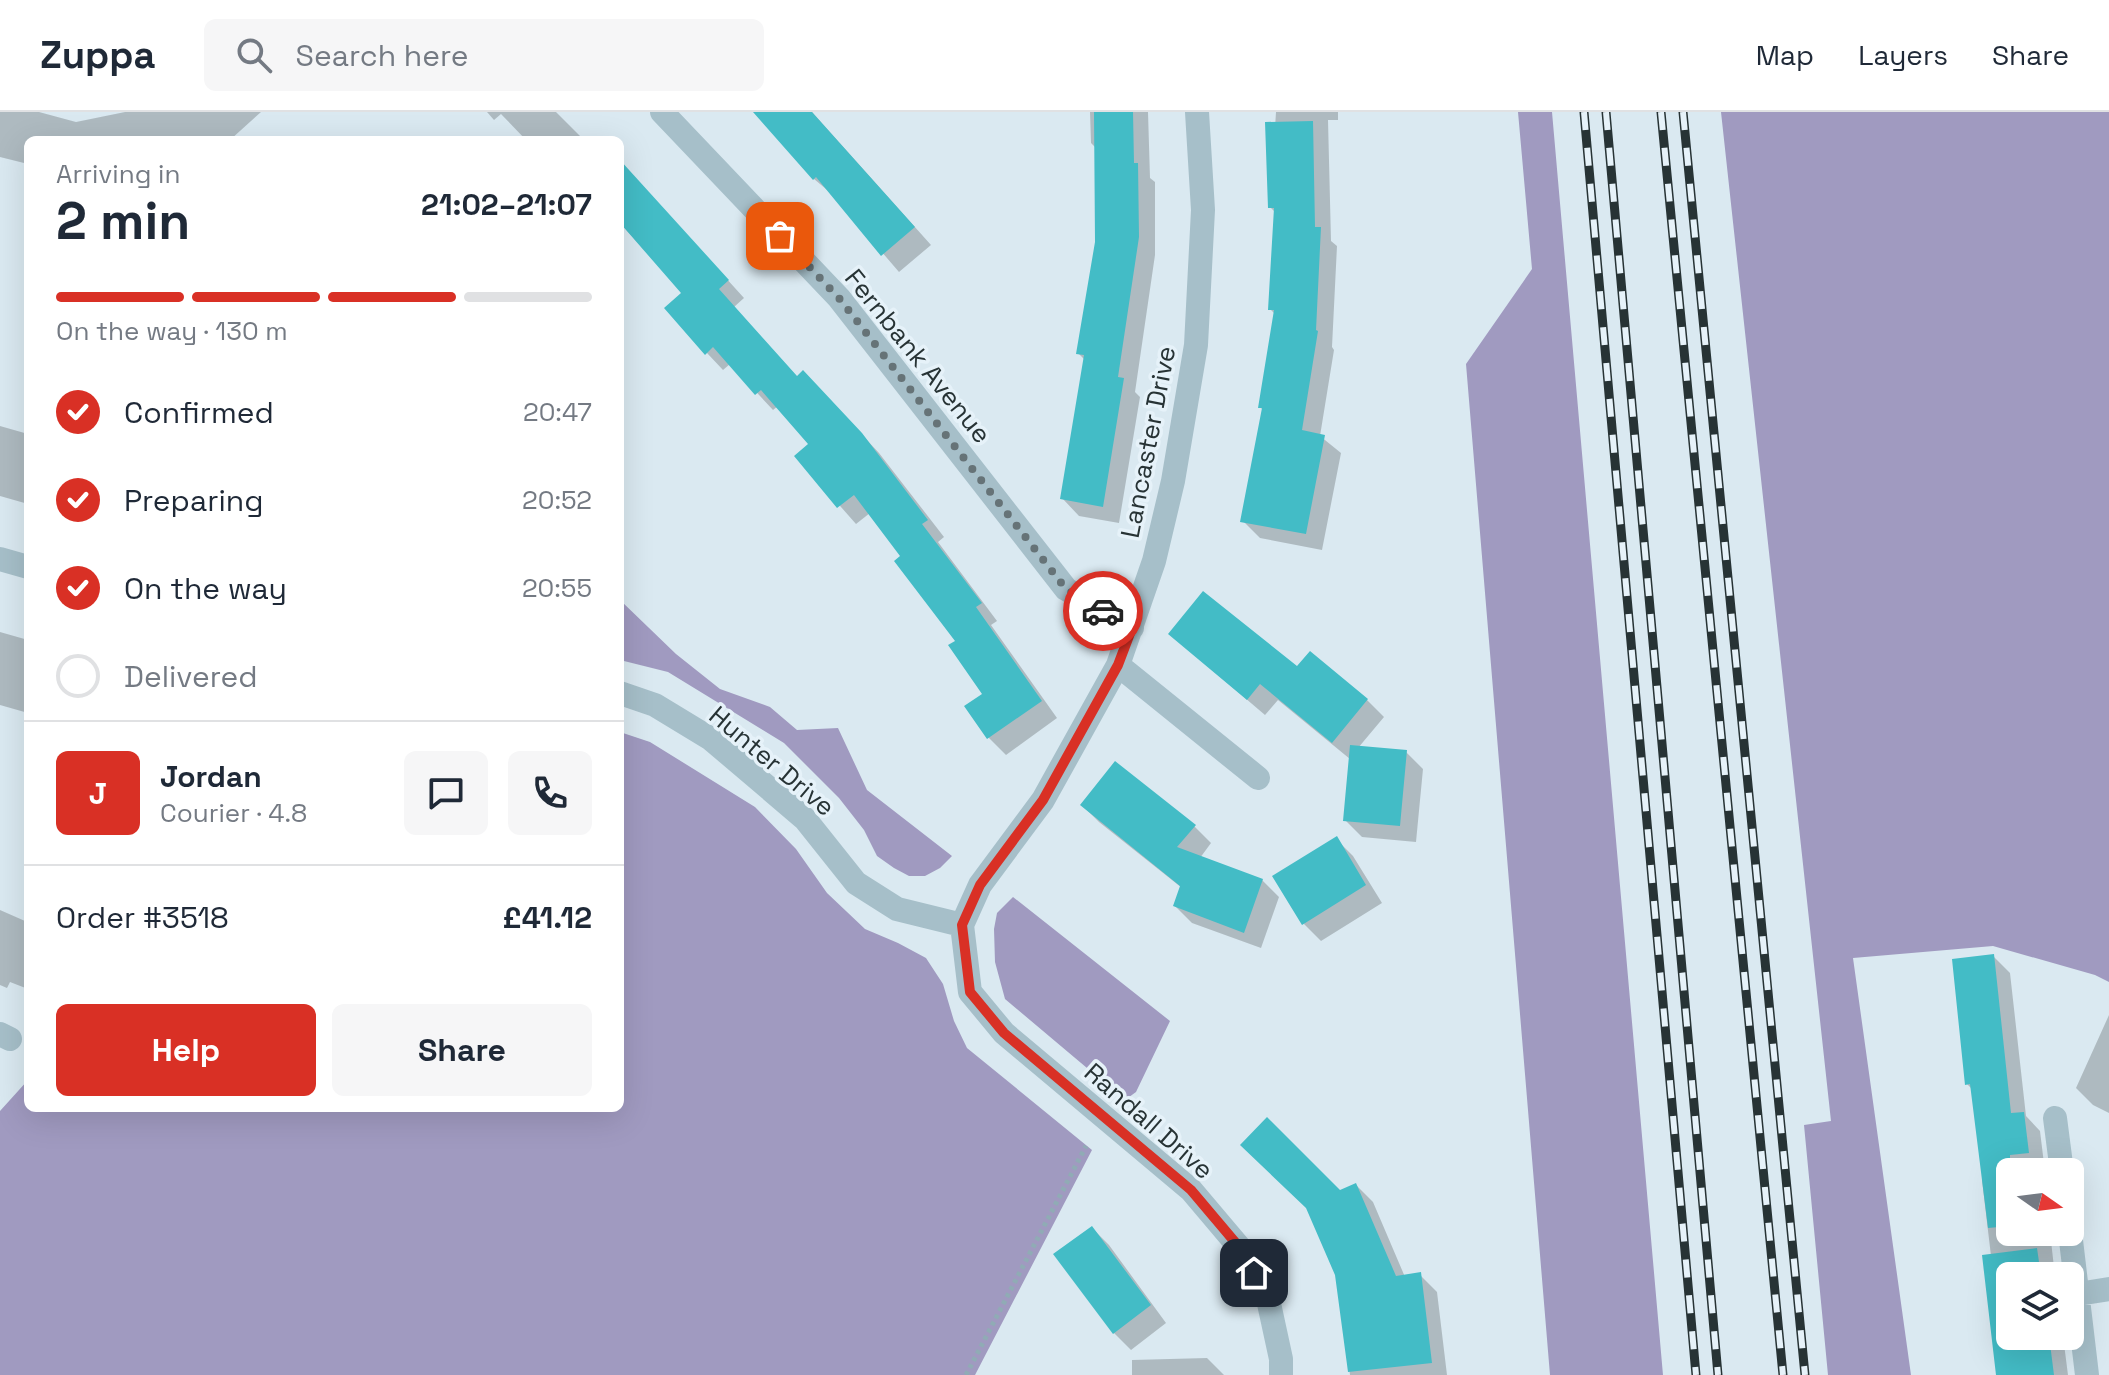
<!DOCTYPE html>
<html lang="en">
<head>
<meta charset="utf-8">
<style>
  :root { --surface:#fff; --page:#f6f6f7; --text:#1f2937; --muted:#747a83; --line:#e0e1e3; --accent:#d93025 }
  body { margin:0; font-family:"Space Grotesk",sans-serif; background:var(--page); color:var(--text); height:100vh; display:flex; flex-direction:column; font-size:30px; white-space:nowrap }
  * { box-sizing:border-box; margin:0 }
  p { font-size:26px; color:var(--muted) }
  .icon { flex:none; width:44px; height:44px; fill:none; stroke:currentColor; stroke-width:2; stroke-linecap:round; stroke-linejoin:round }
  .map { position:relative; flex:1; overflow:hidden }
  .side { position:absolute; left:24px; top:24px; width:600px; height:976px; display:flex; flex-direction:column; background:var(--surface); border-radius:12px; box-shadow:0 8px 32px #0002 }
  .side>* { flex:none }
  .needle { width:52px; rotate:104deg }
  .buttons { position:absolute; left:1996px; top:1046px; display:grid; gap:16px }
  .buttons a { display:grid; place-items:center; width:88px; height:88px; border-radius:12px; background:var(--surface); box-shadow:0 8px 32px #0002; font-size:40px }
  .pin { position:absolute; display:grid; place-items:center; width:68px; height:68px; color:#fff; margin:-34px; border-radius:16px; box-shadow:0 4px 12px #0006 }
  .courier { position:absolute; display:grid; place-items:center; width:80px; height:80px; margin:-40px; border:6px solid #d93025; border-radius:50%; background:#fff; color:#222; box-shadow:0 2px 10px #0007 }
  .head em { font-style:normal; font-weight:700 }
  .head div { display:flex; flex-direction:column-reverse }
  .head { display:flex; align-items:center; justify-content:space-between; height:136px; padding:0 32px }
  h1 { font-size:52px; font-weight:700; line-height:60px }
  .bar { display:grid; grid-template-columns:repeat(4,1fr); gap:12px 8px; align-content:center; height:96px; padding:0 32px }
  .bar i { height:10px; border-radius:6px; background:var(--line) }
  .bar .active { background:var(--accent) }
  .bar p { grid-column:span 4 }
  .line { display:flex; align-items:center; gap:20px; padding:0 32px; border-top:2px solid var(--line) }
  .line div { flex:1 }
  .round { display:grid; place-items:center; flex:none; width:84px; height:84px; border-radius:12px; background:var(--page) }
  ol { padding:0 32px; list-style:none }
  li { display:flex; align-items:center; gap:24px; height:88px }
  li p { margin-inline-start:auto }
  li .icon { padding:8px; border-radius:50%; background:var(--accent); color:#fff; stroke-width:4 }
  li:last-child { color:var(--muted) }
  li i { width:44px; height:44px; border:4px solid var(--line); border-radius:50% }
  .action { display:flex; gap:16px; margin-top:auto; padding:16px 32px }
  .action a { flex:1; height:92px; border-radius:12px; background:var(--accent); color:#fff; font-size:32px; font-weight:700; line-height:92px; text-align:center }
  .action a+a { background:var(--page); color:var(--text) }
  header { display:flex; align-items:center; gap:48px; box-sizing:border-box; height:112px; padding:0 40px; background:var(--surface); border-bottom:2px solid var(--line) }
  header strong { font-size:38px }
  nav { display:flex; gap:44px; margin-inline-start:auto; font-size:28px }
  .search { width:560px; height:72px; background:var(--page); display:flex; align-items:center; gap:20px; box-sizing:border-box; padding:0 28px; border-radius:12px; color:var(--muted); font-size:30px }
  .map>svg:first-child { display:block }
  .green { fill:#a09ac0 }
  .shadow { fill:#0003 }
  .building { fill:#43bcc6 }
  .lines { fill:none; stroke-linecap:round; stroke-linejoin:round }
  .path { stroke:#90abb5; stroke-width:5; stroke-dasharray:4 4; stroke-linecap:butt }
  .street { stroke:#a6bfc9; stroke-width:24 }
  .rail-casing { stroke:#273335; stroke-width:9 }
  .rail { stroke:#e6f2f9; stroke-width:6; stroke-dasharray:18; stroke-linecap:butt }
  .done { stroke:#667377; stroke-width:8; stroke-dasharray:0 14.4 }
  .route { stroke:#d93025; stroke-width:10 }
  .labels { text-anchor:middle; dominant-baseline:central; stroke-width:7; stroke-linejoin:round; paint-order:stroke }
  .street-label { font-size:26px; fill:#273335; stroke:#e6f2f9 }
</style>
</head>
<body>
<header>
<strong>Zuppa</strong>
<div class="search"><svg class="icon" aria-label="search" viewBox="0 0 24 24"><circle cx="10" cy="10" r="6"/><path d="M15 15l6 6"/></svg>Search here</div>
<nav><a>Map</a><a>Layers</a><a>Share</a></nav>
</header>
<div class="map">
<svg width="2109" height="1263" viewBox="0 0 2109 1263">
  <rect width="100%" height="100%" fill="#dae9f1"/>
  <path class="green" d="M 1518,0 L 1552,0 L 1663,1263 L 1550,1263 L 1466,252 L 1532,157 Z
    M 1721,0 L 2109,0 L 2109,870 L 2095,863 L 1993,834 L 1853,846 L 1911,1263 L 1828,1263 L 1804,1013 L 1831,1009 Z
    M 620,488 L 676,542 L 720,577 L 770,595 L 797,618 L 838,616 L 867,678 L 952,744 L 940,756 L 925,764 L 909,764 L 894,756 L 877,744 L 864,718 L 839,686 L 784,631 L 668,560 L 620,548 Z
    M 620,620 L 650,630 L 755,695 L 796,737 L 827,781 L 865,817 L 898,831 L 926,846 L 943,872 L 954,909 L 967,936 L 1092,1038 L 975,1263 L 0,1263 L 0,999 L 28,968 L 28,996 L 620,996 Z
    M 1013,785 L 1170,909 L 1136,980 L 1125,988 L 1005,887 L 995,850 L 994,817 L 997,801 Z"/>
  <path class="shadow" d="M 0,0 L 39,0 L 76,10 L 125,0 L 261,0 L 230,28 L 28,28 L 28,52 L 0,45 Z
    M 487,0 L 556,0 L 584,28 L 526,28 L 501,2 L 494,8 Z
    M 763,0 L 812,0 L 931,133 L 899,160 L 832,82 L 814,67 Z
    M 1090,0 L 1148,0 L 1150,66 L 1155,70 L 1155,143 L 1135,280 L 1140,285 L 1119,411 L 1079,404 L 1062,386 L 1085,248 L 1078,241 L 1097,130 L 1096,36 L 1091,31 Z
    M 1276,0 L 1338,0 L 1338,8 L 1328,8 L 1331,129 L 1337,134 L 1332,235 L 1334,238 L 1320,324 L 1341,341 L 1322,438 L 1260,426 L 1243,409 L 1264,299 L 1260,295 L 1275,202 L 1270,197 L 1276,101 L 1270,95 Z
    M 620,49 L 744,186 L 734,195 L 798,266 L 820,278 L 879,341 L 944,425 L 938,430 L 997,509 L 991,513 L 1057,606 L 1006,643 L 989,626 L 967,594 L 985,582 L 958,530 L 903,444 L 870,401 L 856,412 L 796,344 L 811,332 L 778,294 L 773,298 L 730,252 L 723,258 L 707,241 L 684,181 L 620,111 Z
    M 0,314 L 28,322 L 28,392 L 0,384 Z
    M 0,520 L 28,528 L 28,601 L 0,593 Z
    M 1170,522 L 1297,557 L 1367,588 L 1384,605 L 1358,636 L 1406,640 L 1423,657 L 1416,730 L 1362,725 L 1345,708 L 1350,647 L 1278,588 L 1265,603 Z
    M 1082,693 L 1194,714 L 1211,731 L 1200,746 L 1262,768 L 1279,785 L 1261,836 L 1192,811 L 1175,794 L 1182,776 L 1099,710 Z
    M 1336,727 L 1353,744 L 1382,791 L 1321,829 L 1304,812 Z
    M 0,798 L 25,809 L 28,806 L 28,877 L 10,870 L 7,876 L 0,873 Z
    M 1993,844 L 2010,861 L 2026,1004 L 2040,1019 L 2045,1060 L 2010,1060 L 2010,1120 L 2050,1120 L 2055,1164 L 2010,1164 L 2010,1224 L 2063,1224 L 2068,1263 L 1999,1263 L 1991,1144 L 1982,1068 L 1984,1068 L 1973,978 L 1967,972 Z
    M 2109,903 L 2109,1001 L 2093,993 L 2076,976 Z
    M 1356,1073 L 1373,1090 L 1405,1165 L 1420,1163 L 1437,1180 L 1447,1263 L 1350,1263 L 1337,1163 L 1340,1080 Z
    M 1092,1116 L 1109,1133 L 1166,1211 L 1131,1238 L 1114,1221 Z
    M 1207,1246 L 1224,1263 L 1132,1263 L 1132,1248 Z"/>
  <path class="building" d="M 753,0 L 812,0 L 915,115 L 881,144 L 816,65 L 813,68 Z
    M 1094,0 L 1133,0 L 1134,51 L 1138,51 L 1139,125 L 1118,265 L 1124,266 L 1103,395 L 1060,387 L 1084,243 L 1076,242 L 1095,130 Z
    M 1313,9 L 1315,115 L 1321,115 L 1316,218 L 1318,219 L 1302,318 L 1325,323 L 1306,422 L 1240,410 L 1262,296 L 1258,296 L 1274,198 L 1268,198 L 1274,96 L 1268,96 L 1265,10 Z
    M 620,48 L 729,168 L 719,177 L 797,264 L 803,258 L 862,321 L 928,408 L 922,412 L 982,491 L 976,495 L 1042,589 L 987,627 L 964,594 L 982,582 L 948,533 L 955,529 L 894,449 L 900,444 L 854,383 L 837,396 L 794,344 L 808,332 L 761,278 L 755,283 L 713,235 L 705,243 L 664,196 L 681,181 L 620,111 Z
    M 1203,479 L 1297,554 L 1310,539 L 1368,587 L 1332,631 L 1260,572 L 1247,588 L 1168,522 Z
    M 1350,633 L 1407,638 L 1400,714 L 1343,709 Z
    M 1115,649 L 1196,713 L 1177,735 L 1263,767 L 1244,821 L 1173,794 L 1180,774 L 1080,693 Z
    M 1337,724 L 1366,773 L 1302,813 L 1272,764 Z
    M 1994,842 L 2011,1001 L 2024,1000 L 2029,1041 L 2010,1043 L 2010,1114 L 1988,1116 L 1970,972 L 1965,973 L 1952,847 Z
    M 1267,1005 L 1340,1078 L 1356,1071 L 1396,1164 L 1421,1160 L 1432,1251 L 1348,1260 L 1335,1163 L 1306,1096 L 1240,1033 Z
    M 1092,1114 L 1151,1193 L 1113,1222 L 1053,1142 Z
    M 2037,1136 L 2041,1164 L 2010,1164 L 2010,1224 L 2049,1224 L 2054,1263 L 1996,1263 L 1982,1143 Z"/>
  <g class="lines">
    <path class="path" d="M 966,1263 L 1086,1034"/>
    <path class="street" d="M 662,0 L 839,186 L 1066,477 L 1132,516
      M 0,447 L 28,455
      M 1118,553 L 1258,666
      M 620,581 L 655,593 L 711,627 L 805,707 L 856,771 L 897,797 L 962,813
      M 962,813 L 980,773 L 1043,688 L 1118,553 L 1154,449 L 1173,369 L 1196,233 L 1203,98 L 1197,0
      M 962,813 L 970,880 L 1004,921 L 1191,1078 L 1240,1136 L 1268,1187 L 1281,1247 L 1281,1263
      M 0,922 L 10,927
      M 2055,1006 L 2062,1060
      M 2070,1120 L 2087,1263
      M 2078,1182 L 2109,1177"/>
    <g class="rail-casing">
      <path id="rail" d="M 1584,0 L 1696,1263
        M 1606,0 L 1718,1263
        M 1661,0 L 1783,1263
        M 1683,0 L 1805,1263"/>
    </g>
    <use href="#rail" class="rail"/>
  </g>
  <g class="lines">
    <path class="done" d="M 780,124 L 839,186 L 1066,477 L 1103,499"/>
    <path class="route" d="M 1103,499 L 1132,516 L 1118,553 L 1043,688 L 980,773 L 962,813 L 970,880 L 1004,921 L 1191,1078 L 1240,1136 L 1254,1161"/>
  </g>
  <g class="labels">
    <g class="street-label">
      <text transform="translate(918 244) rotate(51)">Fernbank Avenue</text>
      <text transform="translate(1148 330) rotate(-79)">Lancaster Drive</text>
      <text transform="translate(772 649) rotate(40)">Hunter Drive</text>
      <text transform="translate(1149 1009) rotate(41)">Randall Drive</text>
    </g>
  </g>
</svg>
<div class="buttons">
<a><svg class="needle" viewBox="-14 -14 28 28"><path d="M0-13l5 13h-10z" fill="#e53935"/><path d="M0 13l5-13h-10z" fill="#747a83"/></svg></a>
<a><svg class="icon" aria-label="layers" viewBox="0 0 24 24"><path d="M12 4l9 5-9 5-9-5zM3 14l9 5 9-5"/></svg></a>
</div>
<div class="pin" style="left:780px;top:124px;background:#ea580c"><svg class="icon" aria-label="bag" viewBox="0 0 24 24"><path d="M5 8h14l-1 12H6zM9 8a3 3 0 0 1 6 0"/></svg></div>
<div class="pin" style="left:1254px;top:1161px;background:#1f2937"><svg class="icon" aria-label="home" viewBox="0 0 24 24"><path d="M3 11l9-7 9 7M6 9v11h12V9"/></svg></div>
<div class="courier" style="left:1103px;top:499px"><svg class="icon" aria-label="car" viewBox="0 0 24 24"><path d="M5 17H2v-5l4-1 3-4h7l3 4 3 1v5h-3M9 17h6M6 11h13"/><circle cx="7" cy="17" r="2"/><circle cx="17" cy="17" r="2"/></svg></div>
<section class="side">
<div class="head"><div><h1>2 min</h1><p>Arriving in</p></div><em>21:02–21:07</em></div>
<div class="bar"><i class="active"></i><i class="active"></i><i class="active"></i><i></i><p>On the way · 130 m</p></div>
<ol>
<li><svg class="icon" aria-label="check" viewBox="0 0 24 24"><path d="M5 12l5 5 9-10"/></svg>Confirmed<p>20:47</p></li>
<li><svg class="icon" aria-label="check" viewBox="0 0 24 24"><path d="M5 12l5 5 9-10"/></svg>Preparing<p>20:52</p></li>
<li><svg class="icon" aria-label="check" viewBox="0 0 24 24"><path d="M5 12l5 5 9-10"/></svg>On the way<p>20:55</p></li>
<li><i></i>Delivered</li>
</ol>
<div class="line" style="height:144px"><b class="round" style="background:var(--accent);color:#fff">J</b><div><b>Jordan</b><p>Courier · 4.8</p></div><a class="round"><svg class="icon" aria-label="chat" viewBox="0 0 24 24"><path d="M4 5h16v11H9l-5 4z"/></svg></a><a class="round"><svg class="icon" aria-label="phone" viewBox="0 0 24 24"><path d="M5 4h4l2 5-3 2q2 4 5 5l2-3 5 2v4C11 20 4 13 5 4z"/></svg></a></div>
<div class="line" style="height:104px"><div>Order #3518</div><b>£41.12</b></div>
<div class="action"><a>Help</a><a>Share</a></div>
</section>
</div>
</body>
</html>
